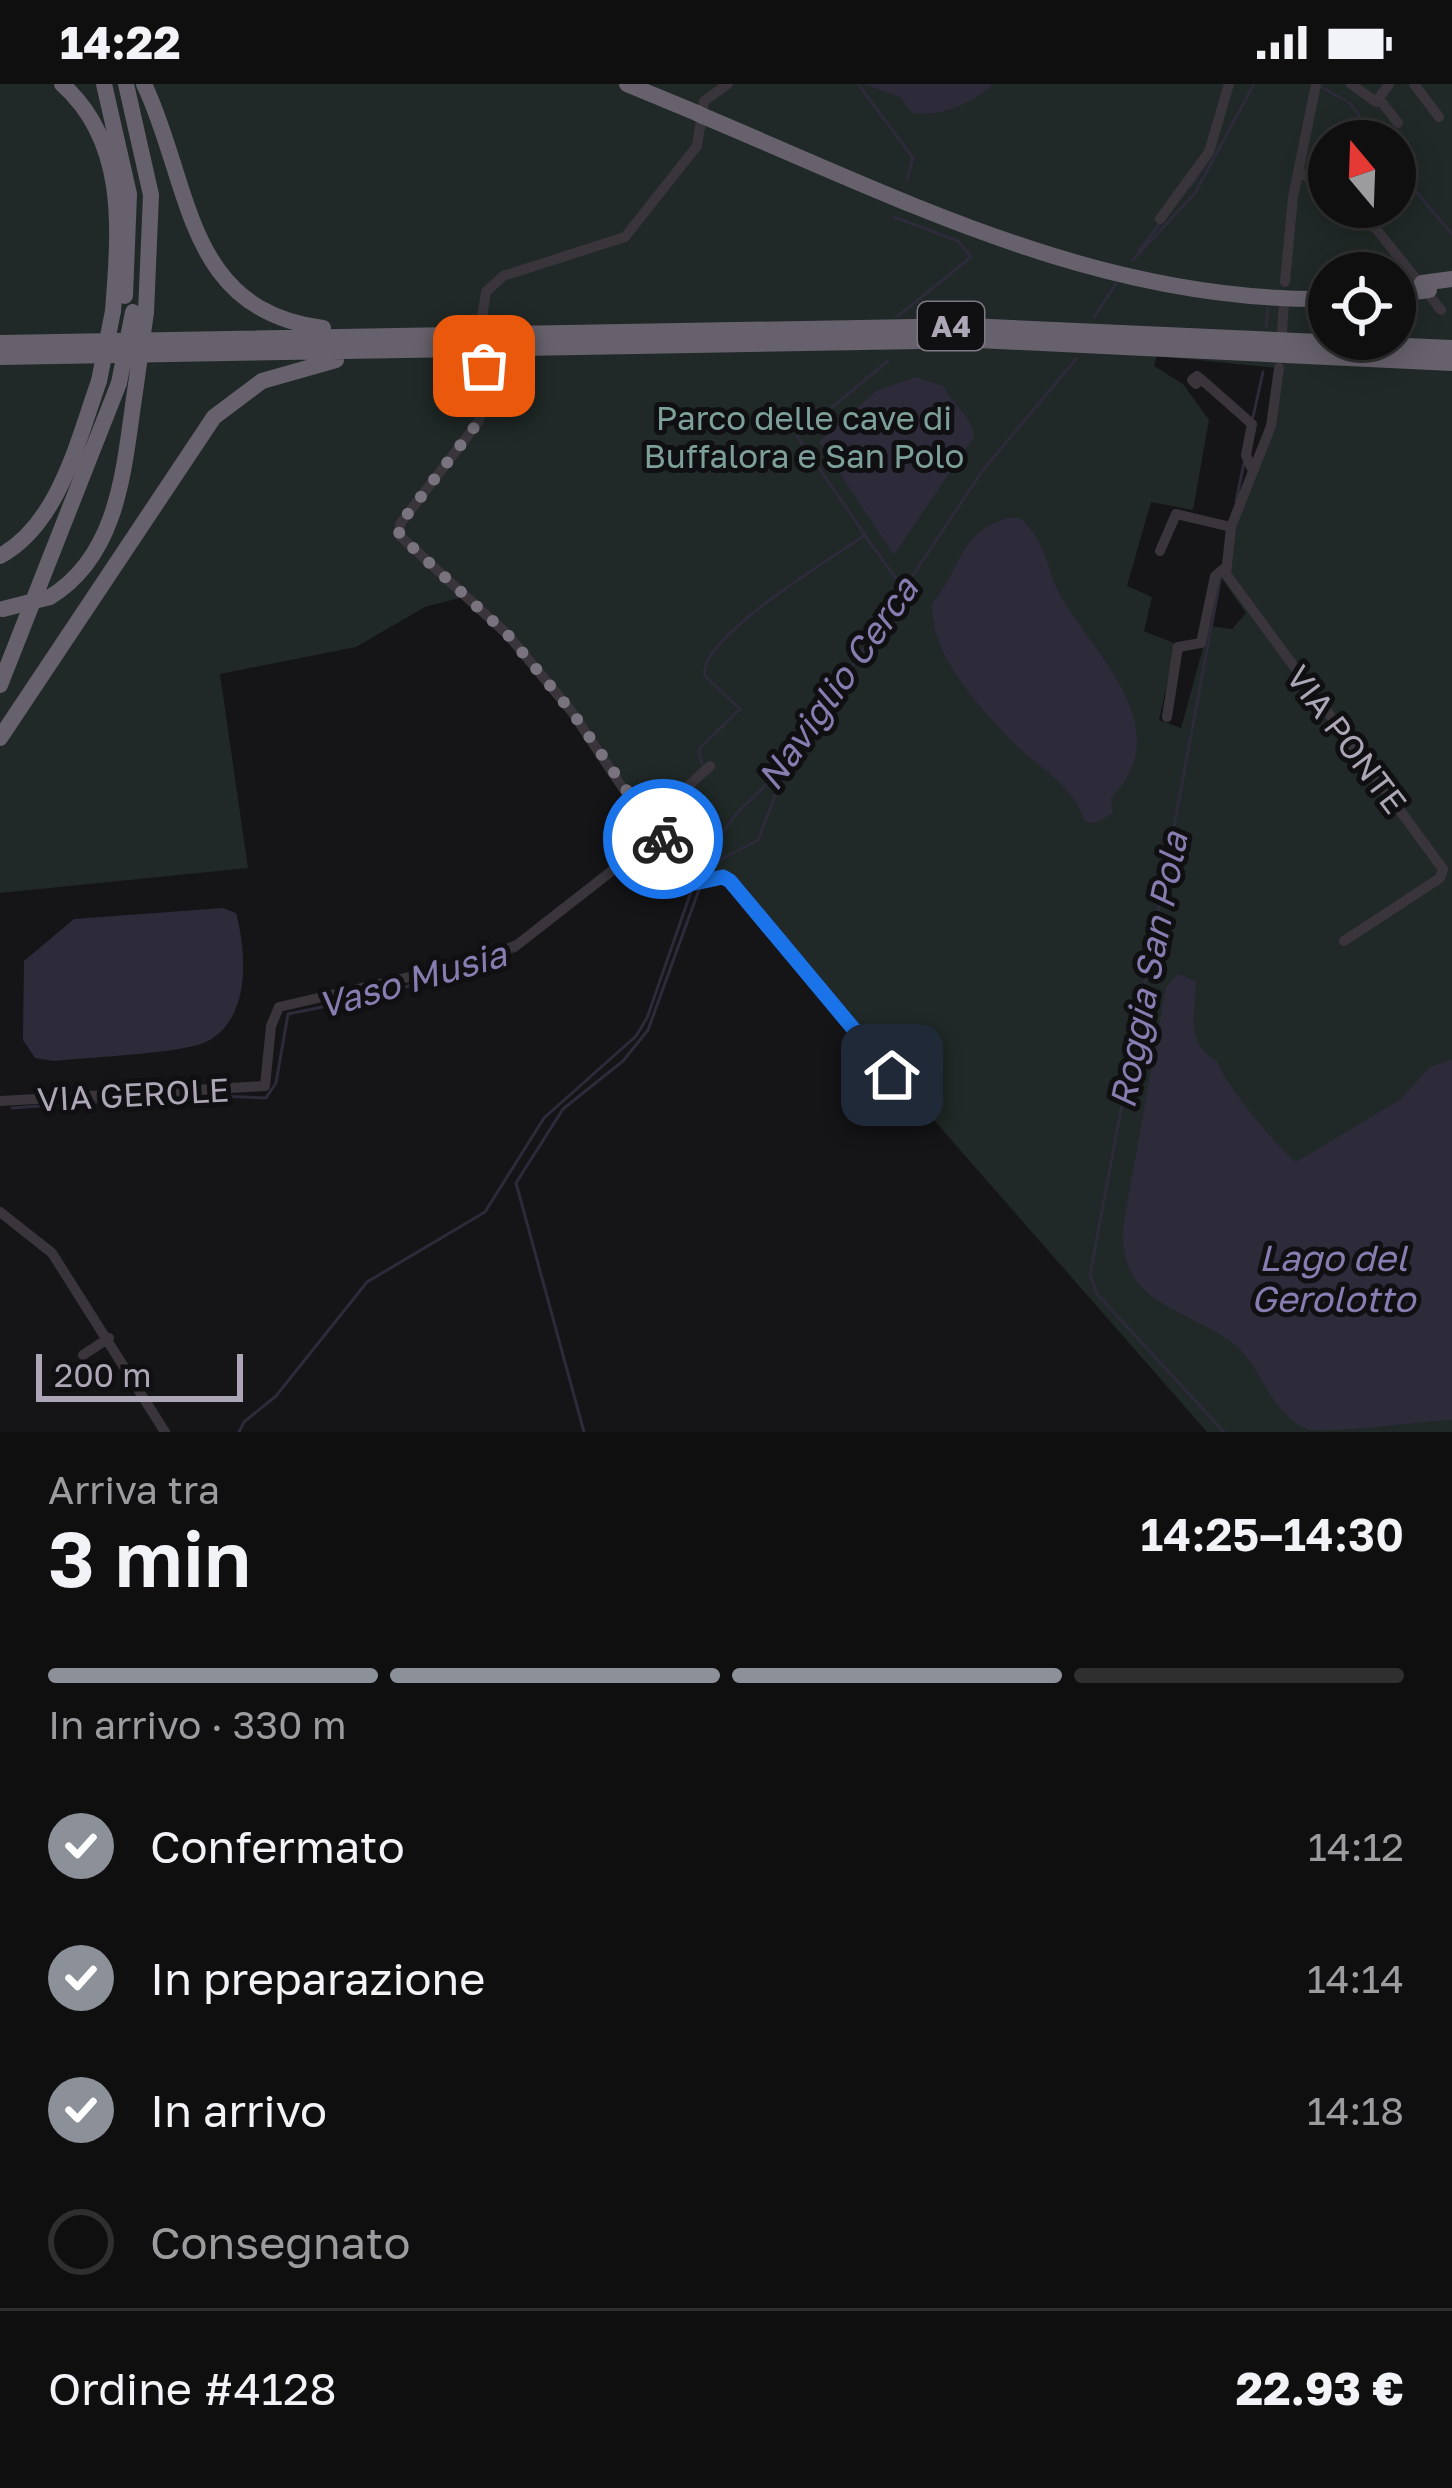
<!DOCTYPE html>
<html lang="it">
<head>
<meta charset="utf-8">
<style>
  :root { --surface:#100f10; --page:#191819; --text:#f1f3f6; --muted:#9c9c9f; --line:#302f30; --accent:#8c9099 }
  body { margin:0; font-family:"Golos Text",sans-serif; background:var(--page); color:var(--text); height:100vh; display:flex; flex-direction:column; font-size:45px; white-space:nowrap }
  * { box-sizing:border-box; margin:0 }
  p { font-size:39px; color:var(--muted) }
  .icon { flex:none; width:66px; height:66px; fill:none; stroke:currentColor; stroke-width:2; stroke-linecap:round; stroke-linejoin:round }
  .map { position:relative; height:1348px; overflow:hidden }
  .panel { display:flex; flex-direction:column; background:var(--surface); flex:1 }
  .panel>* { flex:none }
  .needle { width:78px; rotate:341deg }
  .tools { position:absolute; left:1308px; top:36px; display:grid; gap:24px }
  .tools a { display:grid; place-items:center; width:108px; height:108px; border-radius:50%; background:var(--surface); box-shadow:0 6px 30px #0003,0 0 0 3px var(--line); font-size:60px }
  .scale { position:absolute; left:36px; bottom:30px; width:207px; box-sizing:border-box; padding-left:12px; border:6px solid #ada6b6; border-top:0; font-size:33px; line-height:42px; white-space:nowrap; color:#ada6b6; -webkit-text-stroke:9px #100f11; paint-order:stroke }
  .pin { position:absolute; display:grid; place-items:center; width:102px; height:102px; color:#fff; margin:-51px; border-radius:24px; box-shadow:0 6px 18px #0006 }
  .courier { position:absolute; display:grid; place-items:center; width:120px; height:120px; margin:-60px; border:9px solid #1a73e8; border-radius:50%; background:#fff; color:#222; box-shadow:0 3px 15px #0007 }
  .headline em { font-style:normal; font-weight:600 }
  .headline div { display:flex; flex-direction:column-reverse }
  .headline { display:flex; align-items:center; justify-content:space-between; height:204px; padding:0 48px }
  h1 { font-size:78px; font-weight:600; line-height:90px }
  .bar { display:grid; grid-template-columns:repeat(4,1fr); gap:18px 12px; align-content:center; height:144px; padding:0 48px }
  .bar i { height:15px; border-radius:9px; background:var(--line) }
  .bar .current { background:var(--accent) }
  .bar p { grid-column:span 4 }
  .line { display:flex; align-items:center; gap:30px; padding:0 48px; border-top:3px solid var(--line) }
  .line div { flex:1 }
  ol { padding:0 48px; list-style:none }
  li { display:flex; align-items:center; gap:36px; height:132px }
  li p { margin-inline-start:auto }
  li .icon { padding:12px; border-radius:50%; background:var(--accent); color:#fff; stroke-width:4 }
  li:last-child { color:var(--muted) }
  li i { width:66px; height:66px; border:6px solid var(--line); border-radius:50% }
  .status { display:flex; justify-content:space-between; align-items:center; height:84px; padding:0 60px; background:var(--surface); direction:ltr }
  .status svg { height:33px; fill:currentColor }
  .map>svg:first-child { display:block }
  .green { fill:#202927; fill-rule:evenodd }
  .water { fill:#2d2a3a }
  .lines { fill:none; stroke-linecap:round; stroke-linejoin:round }
  .stream { stroke:#2d2a3a; stroke-width:3 }
  .minor { stroke:#39353b; stroke-width:10 }
  .highway { stroke:#66616c; stroke-width:16 }
  .minor-bridge { stroke:#39353b; stroke-width:10 }
  .highway-bridge { stroke:#66616c; stroke-width:16 }
  .done { stroke:#78737e; stroke-width:12; stroke-dasharray:0 21.6 }
  .route { stroke:#1a73e8; stroke-width:15 }
  .labels { text-anchor:middle; dominant-baseline:central; stroke-width:10; stroke-linejoin:round; paint-order:stroke }
  .shield { fill:#100f11; stroke:#7e7984; stroke-width:3 }
  .shield-label { font-size:30px; font-weight:bold; fill:#ada6b6 }
  .park-label { font-size:33px; fill:#7da19a; stroke:#100f11 }
  .street-label { font-size:33px; fill:#ada6b6; stroke:#100f11 }
  .water-label { font-size:36px; font-style:italic; fill:#887db1; stroke:#100f11 }
</style>
</head>
<body>
<div class="status"><b>14:22</b><svg viewBox="0 0 49 12"><path d="M0 12V9h3v3zM5 12V6h3v6zM10 12V3h3v9zM15 12V0h3v12zM26 1h20v11H26zM47 4h2v5h-2z"/></svg></div>
<div class="map">
<svg width="1452" height="1348" viewBox="0 0 1452 1348">
  <rect width="100%" height="100%" fill="#151416"/>
  <path class="green" d="M 0,0 L 1452,0 L 1452,1348 L 1207,1348 L 721,793 L 691,794 L 571,619 L 467,512 L 425,523 L 356,563 L 220,590 L 248,784 L 0,809 ZM 1329,57 L 1395,57 L 1395,123 L 1329,123 ZM 1329,189 L 1395,189 L 1395,255 L 1329,255 ZM 1157,272 L 1277,284 L 1269,342 L 1228,445 L 1222,495 L 1246,529 L 1232,545 L 1209,542 L 1181,644 L 1159,636 L 1176,560 L 1144,547 L 1152,513 L 1127,502 L 1151,418 L 1193,426 L 1209,336 L 1183,300 L 1154,282 Z"/>
  <path class="water" d="M 863,0 L 994,0 C 970,20 943,33 912,29 L 900,13 Z
    M 916,293 L 944,302 C 952,323 972,329 974,353 L 894,471 L 819,358 L 876,307 Z
    M 1007,434 L 1020,434 C 1051,463 1044,484 1063,516 C 1099,575 1178,647 1111,714 L 1113,729 L 1096,739 L 1085,738 C 1072,698 1037,684 1010,655 C 976,619 930,570 932,519 C 962,487 955,451 1007,434 Z
    M 223,824 L 236,829 C 247,869 251,936 206,958 C 179,970 88,973 54,977 L 35,974 L 23,956 L 24,877 L 74,835 Z
    M 1178,890 L 1196,897 C 1196,927 1184,960 1217,977 C 1222,996 1279,1066 1296,1078 L 1401,1015 L 1430,983 L 1452,975 L 1452,1336 C 1411,1338 1350,1348 1309,1346 C 1267,1329 1263,1280 1230,1257 C 1178,1221 1115,1218 1124,1137 L 1166,903 Z"/>
  <g class="lines">
    <path class="stream" d="M 858,0 L 913,74 L 907,95
      M 1321,3 L 1350,19 L 1377,57
      M 1395,83 L 1452,150
      M 1190,103 L 1205,81
      M 894,133 L 958,157 L 971,173 L 898,232
      M 1138,168 L 1161,138
      M 1133,176 L 1195,109 L 1254,0
      M 1094,233 L 1116,200
      M 1266,243 L 1268,224
      M 1253,333 L 1263,288
      M 1236,417 L 1244,379
      M 866,453 L 905,507
      M 1221,491 L 1090,1191 L 1097,1210 L 1224,1348
      M 702,680 L 699,665 L 740,625 L 705,592 C 696,555 834,473 865,451 L 797,352 L 888,277
      M 705,791 L 716,778 L 758,756 L 787,681
      M 696,793 L 701,777 L 737,729 L 788,679 L 983,386 L 1076,275
      M 12,1024 L 190,1011 L 266,1014 L 276,999 L 288,930 L 381,911 L 517,866
      M 239,1348 L 244,1338 L 276,1312 L 367,1198 L 485,1128 L 544,1034 L 636,952 L 647,934 L 693,802
      M 584,1348 L 516,1099 L 563,1025 L 623,977 L 648,946 L 701,800"/>
    <path class="minor" d="M 1351,0 L 1376,18 L 1389,0
      M 1414,0 L 1439,33
      M 1380,16 L 1398,39
      M 1299,87 L 1329,110
      M 1348,123 L 1377,146 L 1441,226
      M 1160,135 L 1209,68 L 1229,0
      M 1285,198 L 1293,113 L 1316,0
      M 482,234 L 486,208 L 503,192 L 625,153 L 697,62 L 704,17 L 728,0
      M 1282,248 L 1284,219
      M 484,282 L 485,315 L 479,337 L 400,440 L 399,451 L 508,551 L 572,628 L 647,740
      M 1279,284 L 1271,342 L 1231,443 L 1226,490 L 1443,785 L 1440,794 L 1344,857
      M 1201,295 L 1196,300 L 1192,296 L 1197,292 L 1201,295 L 1252,340 L 1246,371 L 1251,383
      M 1160,467 L 1176,430 L 1231,443
      M 1167,633 L 1178,563 L 1201,559 L 1215,492 L 1227,482
      M 647,740 L 710,682
      M 650,748 L 660,752 L 695,799 L 723,793 L 730,797 L 893,991
      M 0,1017 L 265,1002 L 271,942 L 279,923 L 470,879 L 517,861 L 627,775 L 650,748 L 647,740
      M 0,1128 L 52,1169 L 165,1348
      M 83,1271 L 109,1254"/>
    <path class="highway" d="M 62,0 C 128,59 119,147 113,227
      M 104,0 L 129,110 L 125,212
      M 126,0 L 151,111 L 146,228
      M 144,0 C 192,101 184,226 323,244
      M 627,0 L 697,29
      M 703,32 C 908,118 1101,218 1329,215
      M 1422,199 L 1452,195
      M 1395,211 L 1421,207
      M 0,259 L 969,242 L 1452,264
      M 0,273 L 978,256 L 1452,279
      M 0,472 C 59,440 78,356 99,297
      M 50,513 C 122,469 124,377 136,301
      M 0,601 L 119,299
      M 0,654 L 214,333 L 262,297 L 336,276"/>
    <path class="minor-bridge" d="M 482,234 L 484,282"/>
    <path class="highway-bridge" d="M 697,29 L 703,32
      M 1421,207 L 1429,206
      M 99,297 L 113,227
      M 119,299 L 133,228
      M 136,301 L 146,228
      M 3,525 L 50,513"/>
  </g>
  <g class="lines">
    <path class="done" d="M 484,282 L 485,315 L 479,337 L 400,440 L 399,451 L 508,551 L 572,628 L 641,727 L 650,748 L 663,755"/>
    <path class="route" d="M 663,755 L 695,799 L 723,793 L 730,797 L 892,991"/>
  </g>
  <g class="labels">
    <rect class="shield" x="918" y="218" width="66" height="48" rx="9"/>
    <g class="shield-label">
      <text x="951" y="242">A4</text>
    </g>
    <g class="park-label">
      <text x="804" y="333">Parco delle cave di<tspan x="804" dy="38">Buffalora e San Polo</tspan></text>
    </g>
    <g class="street-label">
      <text transform="translate(1347 655) rotate(53)">VIA PONTE</text>
      <text transform="translate(133 1010) rotate(-3)">VIA GEROLE</text>
    </g>
    <g class="water-label">
      <text transform="translate(837 599) rotate(-55)">Naviglio Cerca</text>
      <text transform="translate(1148 886) rotate(-79)">Roggia San Pola</text>
      <text transform="translate(412 895) rotate(-16)">Vaso Musia</text>
      <text x="1333" y="1173">Lago del<tspan x="1333" dy="41">Gerolotto</tspan></text>
    </g>
  </g>
</svg>
<div class="tools">
<a><svg class="needle" viewBox="-14 -14 28 28"><path d="M0-13l5 13h-10z" fill="#e53935"/><path d="M0 13l5-13h-10z" fill="#9c9c9f"/></svg></a>
<a><svg class="icon" aria-label="locate" viewBox="0 0 24 24"><circle cx="12" cy="12" r="6"/><path d="M12 2v4M12 18v4M2 12h4M18 12h4"/></svg></a>
</div>
<div class="scale">200 m</div>
<div class="pin" style="left:484px;top:282px;background:#ea580c"><svg class="icon" aria-label="bag" viewBox="0 0 24 24"><path d="M5 8h14l-1 12H6zM9 8a3 3 0 0 1 6 0"/></svg></div>
<div class="pin" style="left:892px;top:991px;background:#1f2937"><svg class="icon" aria-label="home" viewBox="0 0 24 24"><path d="M3 11l9-7 9 7M6 9v11h12V9"/></svg></div>
<div class="courier" style="left:663px;top:755px"><svg class="icon" aria-label="bike" viewBox="0 0 24 24"><circle cx="6" cy="16" r="4"/><circle cx="18" cy="16" r="4"/><path d="M6 16l4-8h5l3 8M10 8l3 8H6M13 5h3"/></svg></div>
</div>
<section class="panel">
<div class="headline"><div><h1>3 min</h1><p>Arriva tra</p></div><em>14:25–14:30</em></div>
<div class="bar"><i class="current"></i><i class="current"></i><i class="current"></i><i></i><p>In arrivo · 330 m</p></div>
<ol>
<li><svg class="icon" aria-label="check" viewBox="0 0 24 24"><path d="M5 12l5 5 9-10"/></svg>Confermato<p>14:12</p></li>
<li><svg class="icon" aria-label="check" viewBox="0 0 24 24"><path d="M5 12l5 5 9-10"/></svg>In preparazione<p>14:14</p></li>
<li><svg class="icon" aria-label="check" viewBox="0 0 24 24"><path d="M5 12l5 5 9-10"/></svg>In arrivo<p>14:18</p></li>
<li><i></i>Consegnato</li>
</ol>
<div class="line" style="height:156px"><div>Ordine #4128</div><b>22.93 €</b></div>
</section>
</body>
</html>
